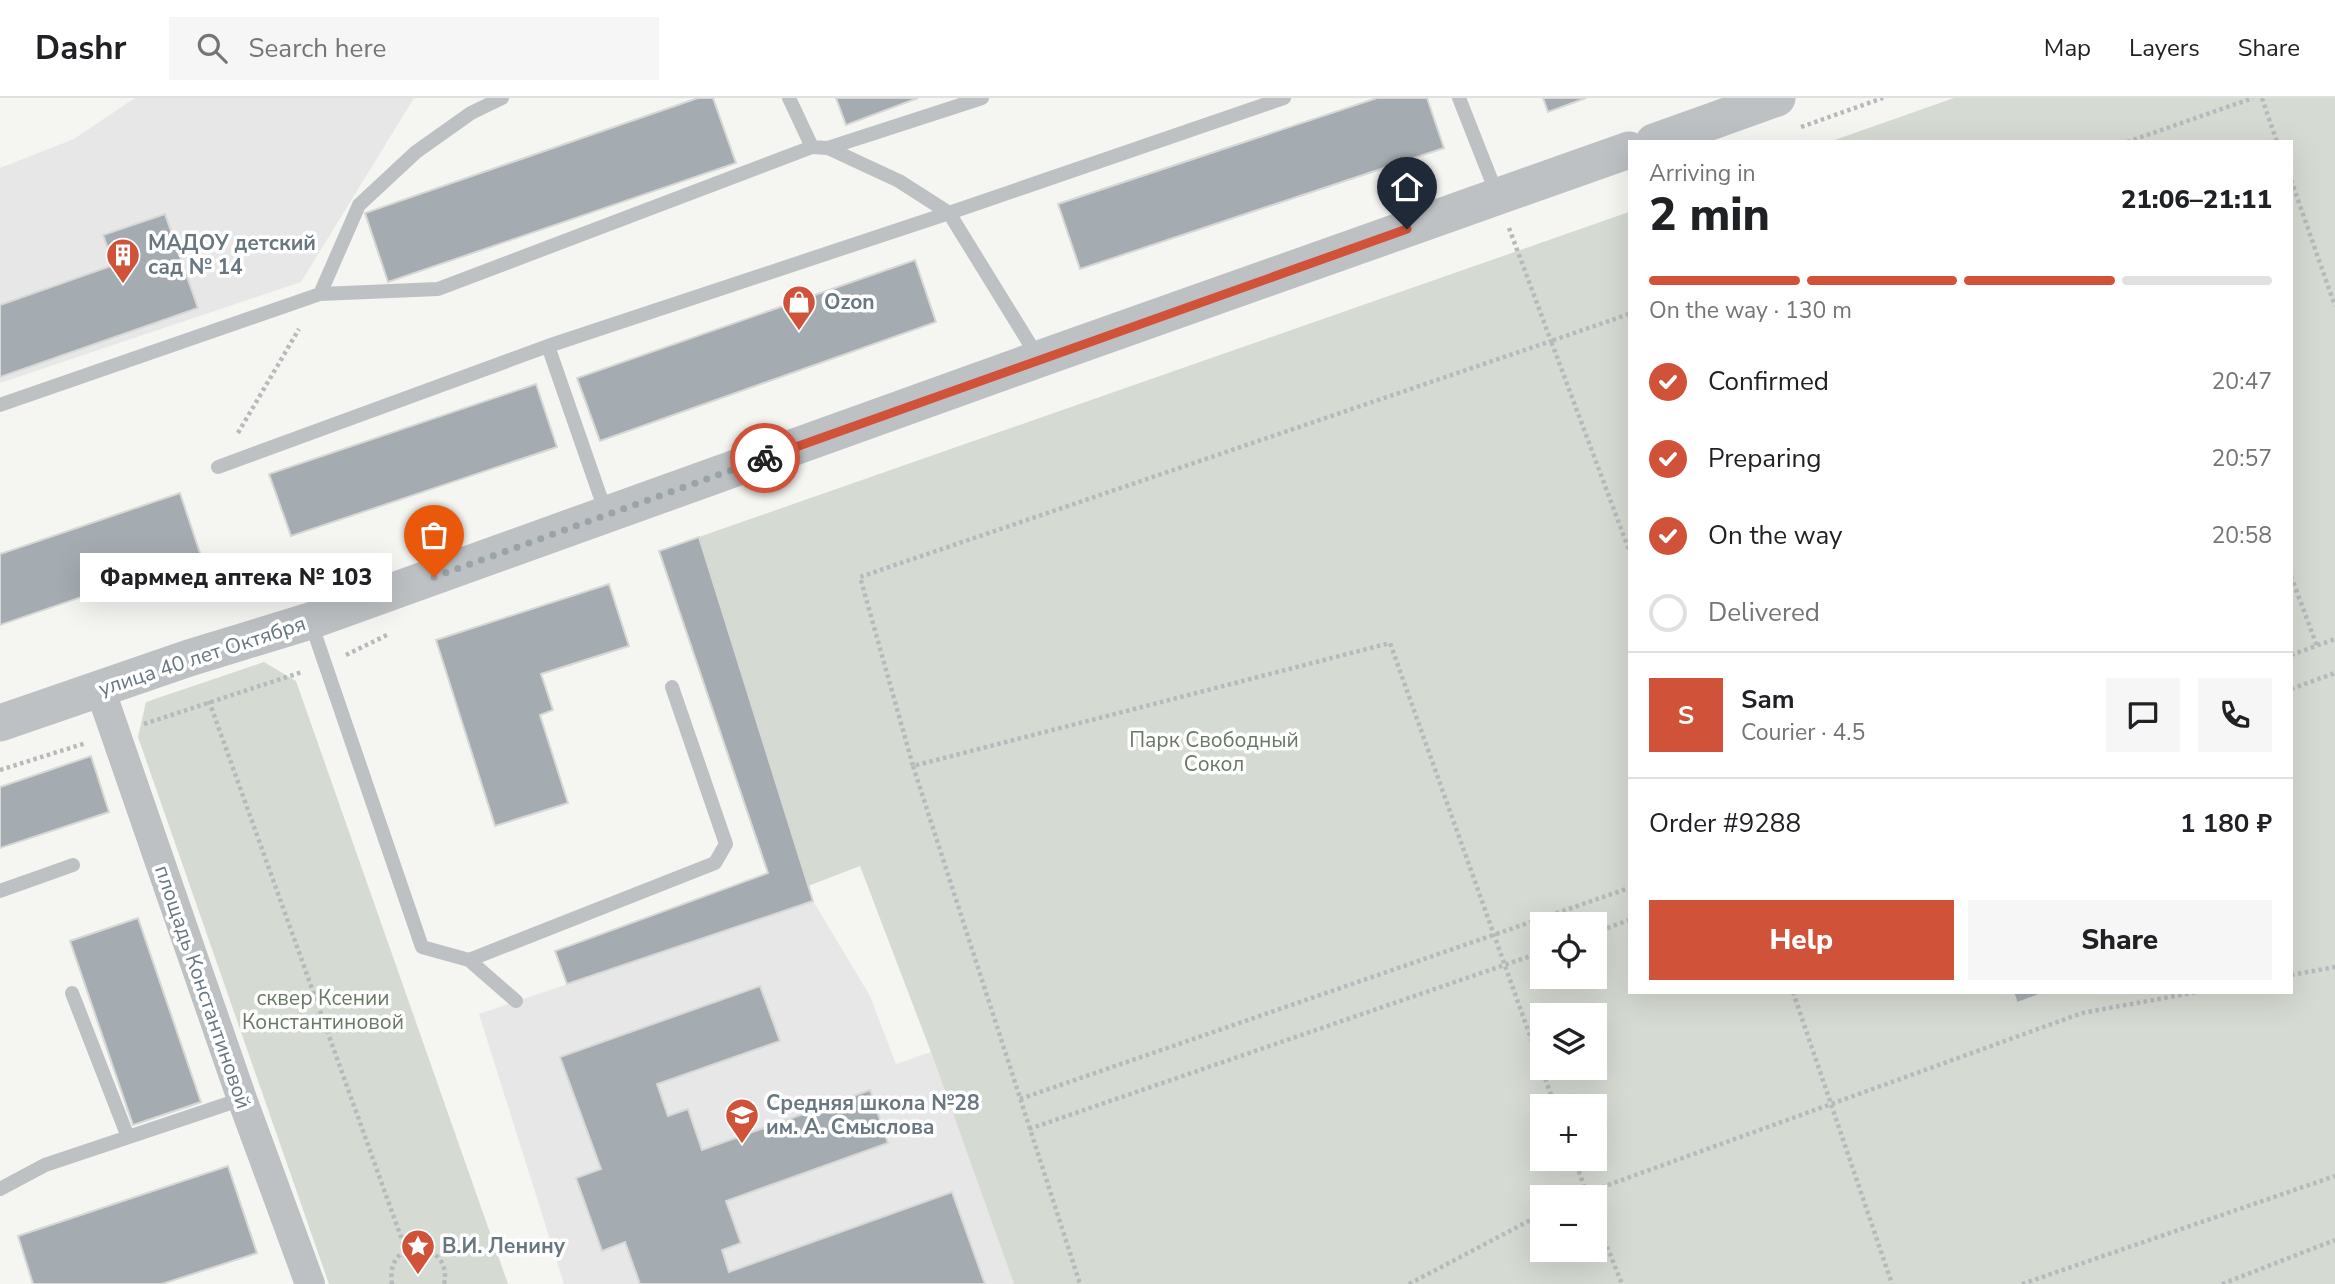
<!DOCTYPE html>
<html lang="en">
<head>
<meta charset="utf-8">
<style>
  :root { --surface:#fff; --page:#f6f6f6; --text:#202124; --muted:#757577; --line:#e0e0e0; --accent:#d05238 }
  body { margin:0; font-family:"Nunito Sans",sans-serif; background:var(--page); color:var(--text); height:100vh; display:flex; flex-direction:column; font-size:26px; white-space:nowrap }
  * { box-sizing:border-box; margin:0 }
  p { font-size:23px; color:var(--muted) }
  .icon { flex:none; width:38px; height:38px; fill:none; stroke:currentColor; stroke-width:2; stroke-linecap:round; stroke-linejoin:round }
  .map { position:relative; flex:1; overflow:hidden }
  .side { position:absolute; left:1628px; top:42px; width:665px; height:854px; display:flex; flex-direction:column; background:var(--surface); border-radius:0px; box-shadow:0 7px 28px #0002 }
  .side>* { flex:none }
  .fabs { position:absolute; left:1530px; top:814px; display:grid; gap:14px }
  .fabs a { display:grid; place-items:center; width:77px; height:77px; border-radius:0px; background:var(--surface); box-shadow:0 7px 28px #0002; font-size:35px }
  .pin { position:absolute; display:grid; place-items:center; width:60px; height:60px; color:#fff; margin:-72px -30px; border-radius:50% 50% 50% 0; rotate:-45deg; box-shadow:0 0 7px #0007 }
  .pin .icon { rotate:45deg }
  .courier { position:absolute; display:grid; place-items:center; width:70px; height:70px; margin:-35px; border:5px solid #d05238; border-radius:50%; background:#fff; color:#222; box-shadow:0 2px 9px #0007 }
  .bubble { position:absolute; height:49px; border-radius:0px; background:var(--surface); box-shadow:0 7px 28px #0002; font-size:23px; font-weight:800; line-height:49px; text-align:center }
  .head em { font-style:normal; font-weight:800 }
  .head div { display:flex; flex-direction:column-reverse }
  .head { display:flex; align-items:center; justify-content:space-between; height:119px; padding:0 21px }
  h1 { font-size:46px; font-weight:800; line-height:52px }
  .bar { display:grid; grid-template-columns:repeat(4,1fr); gap:10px 7px; align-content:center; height:84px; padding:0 21px }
  .bar i { height:9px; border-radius:5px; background:var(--line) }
  .bar .on { background:var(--accent) }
  .bar p { grid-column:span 4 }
  .line { display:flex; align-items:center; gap:18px; padding:0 21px; border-top:2px solid var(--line) }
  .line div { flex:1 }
  .round { display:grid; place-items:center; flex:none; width:74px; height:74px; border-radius:0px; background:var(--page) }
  ol { padding:0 21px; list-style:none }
  li { display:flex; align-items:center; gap:21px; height:77px }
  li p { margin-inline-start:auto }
  li .icon { padding:7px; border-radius:50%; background:var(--accent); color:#fff; stroke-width:4 }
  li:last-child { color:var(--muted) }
  li i { width:38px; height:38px; border:4px solid var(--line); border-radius:50% }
  .cta { display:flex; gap:14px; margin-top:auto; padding:14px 21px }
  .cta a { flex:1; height:80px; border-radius:0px; background:var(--accent); color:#fff; font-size:28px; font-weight:800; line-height:80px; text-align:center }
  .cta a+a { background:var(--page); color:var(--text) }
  header { display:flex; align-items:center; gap:42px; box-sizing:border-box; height:98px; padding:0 35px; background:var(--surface); border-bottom:2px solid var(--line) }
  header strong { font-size:33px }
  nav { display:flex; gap:38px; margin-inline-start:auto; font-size:24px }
  .search { width:490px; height:63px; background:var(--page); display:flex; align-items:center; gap:18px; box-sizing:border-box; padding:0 24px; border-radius:0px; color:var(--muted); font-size:26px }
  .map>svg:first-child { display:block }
  .built { fill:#e6e7e6 }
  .green { fill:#d5dad2; fill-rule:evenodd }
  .building { fill:#a5acb1; stroke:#d7d7d5; stroke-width:2 }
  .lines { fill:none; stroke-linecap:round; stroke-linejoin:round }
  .path { stroke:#b7babc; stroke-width:4.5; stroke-dasharray:3.5 3.5; stroke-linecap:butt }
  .service { stroke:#bdc1c4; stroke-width:14 }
  .minor { stroke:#bdc1c4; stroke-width:30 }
  .tertiary { stroke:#bdc1c4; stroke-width:37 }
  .done { stroke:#99a3a8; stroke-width:7; stroke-dasharray:0 12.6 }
  .route { stroke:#d05238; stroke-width:9 }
  .labels { text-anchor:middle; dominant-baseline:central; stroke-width:7; stroke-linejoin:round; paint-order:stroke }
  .poi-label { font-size:21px; font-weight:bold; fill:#687780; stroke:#fff; text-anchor:start }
  .street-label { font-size:21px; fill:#687780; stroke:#fff }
  .park-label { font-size:21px; fill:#6a7866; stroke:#fff }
</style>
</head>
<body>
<header>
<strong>Dashr</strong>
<div class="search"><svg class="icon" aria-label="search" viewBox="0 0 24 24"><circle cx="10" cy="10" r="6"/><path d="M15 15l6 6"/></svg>Search here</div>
<nav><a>Map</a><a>Layers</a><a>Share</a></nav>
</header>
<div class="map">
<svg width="2335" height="1186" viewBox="0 0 2335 1186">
  <rect width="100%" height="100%" fill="#f5f5f2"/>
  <path class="built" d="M 135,0 L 414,0 L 301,184 L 0,285 L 0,70 L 74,41 Z
    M 813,803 L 870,898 L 896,966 L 931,954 L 1014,1186 L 564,1186 L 479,916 Z"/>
  <path class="green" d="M 1954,0 L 2335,0 L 2335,1186 L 1014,1186 L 931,954 L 860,768 L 808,788 L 699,439 L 1629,114 L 1629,894 L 2291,894 L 2291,44 L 1829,44 ZM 1542,826 L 1594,826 L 1594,878 L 1542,878 ZM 1542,917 L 1594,917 L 1594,970 L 1542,970 ZM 1542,1008 L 1594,1008 L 1594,1060 L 1542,1060 ZM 1542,1099 L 1594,1099 L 1594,1152 L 1542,1152 Z
    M 264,564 L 296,583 L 508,1186 L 329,1186 L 138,639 L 146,604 Z"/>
  <path class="building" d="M 698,0 L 713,0 L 736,65 L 388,184 L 365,115 Z
    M 836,0 L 918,0 L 846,27 Z
    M 1377,0 L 1427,0 L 1444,50 L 1080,171 L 1058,106 Z
    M 1543,0 L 1586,0 L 1548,14 Z
    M 165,116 L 198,210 L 0,279 L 0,207 L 114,167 L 103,137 Z
    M 915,162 L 936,224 L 600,343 L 577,280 Z
    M 536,286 L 557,349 L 291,438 L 269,376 Z
    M 180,395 L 201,458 L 0,527 L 0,456 Z
    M 699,439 L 813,803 L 567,886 L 555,853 L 768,775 L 659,453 Z
    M 609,486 L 629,548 L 541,576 L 553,612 L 540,617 L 568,705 L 495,728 L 436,542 Z
    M 91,658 L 109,714 L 0,750 L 0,689 Z
    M 138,820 L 201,1004 L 133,1027 L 70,843 Z
    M 760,888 L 780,943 L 657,986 L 668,1018 L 688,1011 L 702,1052 L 870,992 L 888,1045 L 726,1103 L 741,1145 L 722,1152 L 729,1174 L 952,1094 L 985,1186 L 640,1186 L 625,1144 L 602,1153 L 576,1080 L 601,1071 L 560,959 Z
    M 2013,894 L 2047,894 L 2017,905 Z
    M 228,1068 L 257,1155 L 162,1186 L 33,1186 L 18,1138 Z"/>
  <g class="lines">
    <path class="path" d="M 2262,0 L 2277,44
      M 1801,29 L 1883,0
      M 2127,44 L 2253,0
      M 2291,82 L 2335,208
      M 1509,130 L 1551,243 L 860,479 L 913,668 L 1390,545 L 1555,1008
      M 1629,216 L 1551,243 L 1629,452
      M 238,335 L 299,231
      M 2291,478 L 2317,548
      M 346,557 L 389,536
      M 2291,557 L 2335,541
      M 2291,591 L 2335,575
      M 209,603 L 406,1153
      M 144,626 L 302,574
      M 913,668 L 1080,1186
      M 0,672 L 86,645
      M 1594,835 L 1629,822
      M 2291,877 L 2335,869
      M 1793,894 L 1892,1186
      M 1020,1001 L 1629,790
      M 1029,1031 L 1542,854
      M 1574,1060 L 1588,1099
      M 1575,1099 L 2082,915 L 2197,894
      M 1594,1116 L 1622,1186
      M 392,1186 C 384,1136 454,1142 444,1186
      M 1409,1186 L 1542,1116
      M 2022,1186 L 2335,1078
      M 2222,1186 L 2335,1142"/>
    <path class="service" d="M 789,0 L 812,49 L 828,50 L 899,83 L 949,115 L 1039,261
      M 1459,0 L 1498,99
      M 828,50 L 982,0
      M 320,196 L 359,107 L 416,54 L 471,15 L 502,0
      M 548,248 L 606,415
      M 0,307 L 320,196 L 438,191 L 812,49
      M 218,369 L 548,248 L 949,115 L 1284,0
      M 311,525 L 422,849 L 469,862 L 516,903
      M 0,793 L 73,767
      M 469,862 L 715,765 L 726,746 L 672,589
      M 72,895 L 128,1039
      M 0,1091 L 45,1067 L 242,1001"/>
    <path class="minor" d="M 100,591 L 242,1001 L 310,1186"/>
    <path class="tertiary" d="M 1654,44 L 1777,0
      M 0,625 L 189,560 L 310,523 L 1039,261 L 1629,52"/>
  </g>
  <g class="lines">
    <path class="done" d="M 434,479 L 765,360"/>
    <path class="route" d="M 765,360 L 1407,131"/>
  </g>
  <defs>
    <g id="building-pin" transform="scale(1.75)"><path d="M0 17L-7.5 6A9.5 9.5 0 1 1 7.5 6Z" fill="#d05238" stroke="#fff"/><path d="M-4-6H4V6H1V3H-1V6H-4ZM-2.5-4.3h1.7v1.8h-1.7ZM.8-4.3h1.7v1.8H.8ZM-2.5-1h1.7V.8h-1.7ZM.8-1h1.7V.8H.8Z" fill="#fff"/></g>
    <g id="shop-pin" transform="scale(1.75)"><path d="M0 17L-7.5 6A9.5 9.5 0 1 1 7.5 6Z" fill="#d05238" stroke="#fff"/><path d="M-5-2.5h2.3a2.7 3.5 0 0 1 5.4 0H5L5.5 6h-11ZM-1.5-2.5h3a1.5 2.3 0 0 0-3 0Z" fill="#fff"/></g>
    <g id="school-pin" transform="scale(1.75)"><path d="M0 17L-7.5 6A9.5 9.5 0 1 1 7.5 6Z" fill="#d05238" stroke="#fff"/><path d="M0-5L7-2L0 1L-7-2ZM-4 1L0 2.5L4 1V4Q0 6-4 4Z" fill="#fff"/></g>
    <g id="sight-pin" transform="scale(1.75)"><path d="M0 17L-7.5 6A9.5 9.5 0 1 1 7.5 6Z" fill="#d05238" stroke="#fff"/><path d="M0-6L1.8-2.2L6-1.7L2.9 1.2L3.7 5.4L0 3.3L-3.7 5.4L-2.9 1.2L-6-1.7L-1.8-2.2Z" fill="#fff"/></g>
  </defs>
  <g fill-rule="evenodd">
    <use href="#building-pin" x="123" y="157"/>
    <use href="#shop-pin" x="799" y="204"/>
    <use href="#school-pin" x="742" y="1017"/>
    <use href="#sight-pin" x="418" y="1148"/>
  </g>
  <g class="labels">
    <g class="poi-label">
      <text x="148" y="145">МАДОУ детский<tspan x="148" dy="24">сад № 14</tspan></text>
      <text x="824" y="204">Ozon</text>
      <text x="766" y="1005">Средняя школа №28<tspan x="766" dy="24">им. А. Смыслова</tspan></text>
      <text x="442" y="1148">В.И. Ленину</text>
    </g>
    <g class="street-label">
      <text transform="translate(202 558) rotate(-18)">улица 40 лет Октября</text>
      <text transform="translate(203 889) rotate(71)">площадь Константиновой</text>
    </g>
    <g class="park-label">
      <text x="1214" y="642">Парк Свободный<tspan x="1214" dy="24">Сокол</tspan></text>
      <text x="323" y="900">сквер Ксении<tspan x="323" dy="24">Константиновой</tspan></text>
    </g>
  </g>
</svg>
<div class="fabs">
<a><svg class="icon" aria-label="locate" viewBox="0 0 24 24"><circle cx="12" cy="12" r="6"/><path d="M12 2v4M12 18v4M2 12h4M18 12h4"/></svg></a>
<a><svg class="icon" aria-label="layers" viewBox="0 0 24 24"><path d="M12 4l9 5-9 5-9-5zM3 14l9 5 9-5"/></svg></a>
<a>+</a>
<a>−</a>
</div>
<div class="pin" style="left:434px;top:479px;background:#ea580c"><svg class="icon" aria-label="bag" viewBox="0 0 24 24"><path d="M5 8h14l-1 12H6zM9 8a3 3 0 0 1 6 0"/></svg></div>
<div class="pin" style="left:1407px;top:131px;background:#1f2937"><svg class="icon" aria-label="home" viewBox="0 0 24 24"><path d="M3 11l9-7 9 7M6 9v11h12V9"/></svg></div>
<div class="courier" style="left:765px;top:360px"><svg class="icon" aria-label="bike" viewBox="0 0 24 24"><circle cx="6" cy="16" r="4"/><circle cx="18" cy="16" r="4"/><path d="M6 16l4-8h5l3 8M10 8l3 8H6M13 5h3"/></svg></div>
<div class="bubble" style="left:80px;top:455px;width:312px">Фарммед аптека № 103</div>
<section class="side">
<div class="head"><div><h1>2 min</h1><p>Arriving in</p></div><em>21:06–21:11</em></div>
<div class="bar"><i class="on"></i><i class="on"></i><i class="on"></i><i></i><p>On the way · 130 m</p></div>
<ol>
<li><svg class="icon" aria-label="check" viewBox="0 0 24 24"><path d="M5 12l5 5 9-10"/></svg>Confirmed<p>20:47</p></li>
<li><svg class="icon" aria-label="check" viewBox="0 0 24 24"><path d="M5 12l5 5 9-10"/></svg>Preparing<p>20:57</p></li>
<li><svg class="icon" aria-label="check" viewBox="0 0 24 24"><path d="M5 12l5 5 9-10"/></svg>On the way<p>20:58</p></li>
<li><i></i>Delivered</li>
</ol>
<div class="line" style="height:126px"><b class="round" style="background:var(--accent);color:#fff">S</b><div><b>Sam</b><p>Courier · 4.5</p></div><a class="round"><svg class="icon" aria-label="chat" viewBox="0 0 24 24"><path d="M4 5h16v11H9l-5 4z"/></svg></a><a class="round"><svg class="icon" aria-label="phone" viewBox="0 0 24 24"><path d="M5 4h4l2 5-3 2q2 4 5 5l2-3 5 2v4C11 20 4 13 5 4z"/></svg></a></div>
<div class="line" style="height:91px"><div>Order #9288</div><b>1 180 ₽</b></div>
<div class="cta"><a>Help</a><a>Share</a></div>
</section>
</div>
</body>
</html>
